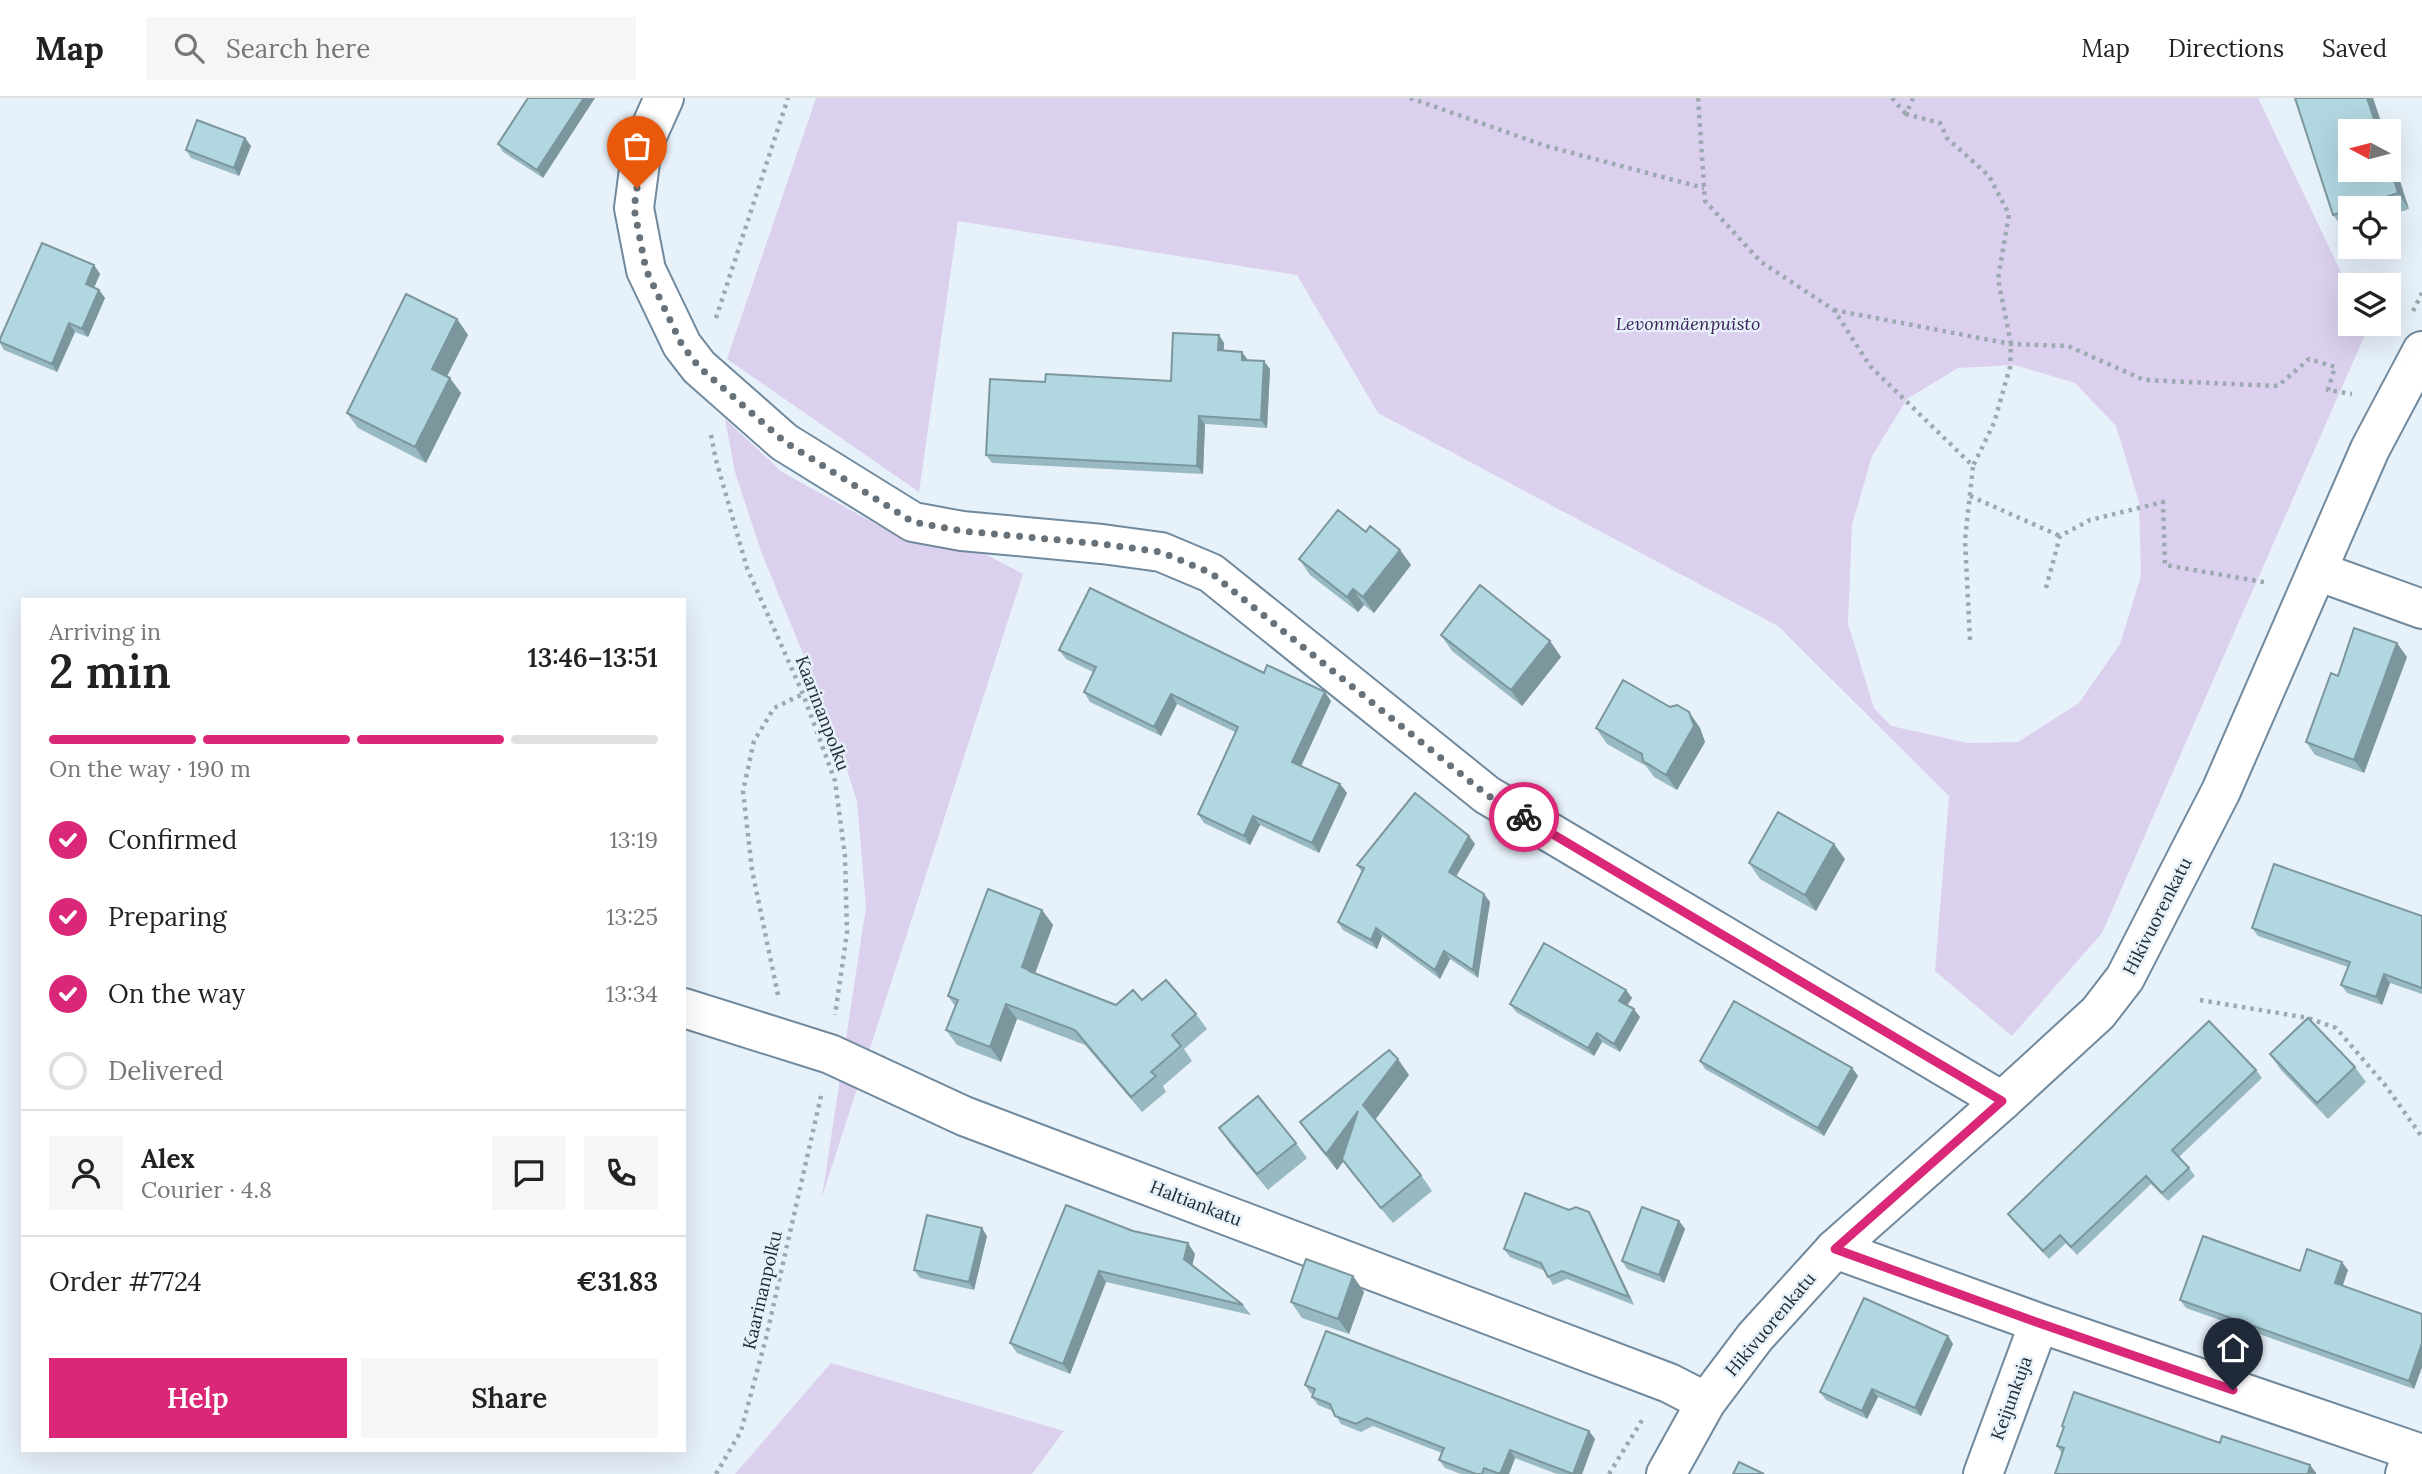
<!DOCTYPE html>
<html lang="en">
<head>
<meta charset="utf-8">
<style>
  :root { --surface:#fff; --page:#f6f6f6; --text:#222; --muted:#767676; --line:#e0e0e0; --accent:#db2777 }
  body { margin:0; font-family:Lora,serif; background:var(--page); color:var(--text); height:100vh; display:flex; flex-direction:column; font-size:26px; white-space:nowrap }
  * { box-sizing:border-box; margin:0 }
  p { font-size:23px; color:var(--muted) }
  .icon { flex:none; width:38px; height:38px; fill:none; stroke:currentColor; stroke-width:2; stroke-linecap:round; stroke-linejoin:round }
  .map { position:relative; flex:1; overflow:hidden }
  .drawer { position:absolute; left:21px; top:500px; width:665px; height:854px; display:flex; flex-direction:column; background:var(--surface); border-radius:0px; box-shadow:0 7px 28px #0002 }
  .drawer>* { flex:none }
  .needle { width:46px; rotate:277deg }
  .controls { position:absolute; left:2338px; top:21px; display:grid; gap:14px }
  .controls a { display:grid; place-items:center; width:63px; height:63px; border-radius:0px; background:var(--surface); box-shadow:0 7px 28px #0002; font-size:35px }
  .pin { position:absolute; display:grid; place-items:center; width:60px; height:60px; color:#fff; margin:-72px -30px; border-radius:50% 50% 50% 0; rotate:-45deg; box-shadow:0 0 7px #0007 }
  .pin .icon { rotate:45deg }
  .courier { position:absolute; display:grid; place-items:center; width:70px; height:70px; margin:-35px; border:5px solid #db2777; border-radius:50%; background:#fff; color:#222; box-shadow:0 2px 9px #0007 }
  .overview em { font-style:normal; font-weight:600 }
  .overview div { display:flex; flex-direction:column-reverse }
  .overview { display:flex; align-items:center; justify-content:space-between; height:119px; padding:0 28px }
  h1 { font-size:46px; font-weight:600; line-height:52px }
  .bar { display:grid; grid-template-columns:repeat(4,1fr); gap:10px 7px; align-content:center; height:84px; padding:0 28px }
  .bar i { height:9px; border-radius:5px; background:var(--line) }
  .bar .on { background:var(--accent) }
  .bar p { grid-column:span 4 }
  .line { display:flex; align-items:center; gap:18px; padding:0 28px; border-top:2px solid var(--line) }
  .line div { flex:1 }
  .round { display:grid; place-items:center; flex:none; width:74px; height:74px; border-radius:0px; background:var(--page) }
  ol { padding:0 28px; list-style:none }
  li { display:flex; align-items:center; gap:21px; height:77px }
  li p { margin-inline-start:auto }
  li .icon { padding:7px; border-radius:50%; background:var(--accent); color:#fff; stroke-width:4 }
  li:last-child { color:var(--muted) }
  li i { width:38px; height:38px; border:4px solid var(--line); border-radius:50% }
  .cta { display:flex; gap:14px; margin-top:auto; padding:14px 28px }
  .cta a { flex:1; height:80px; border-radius:0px; background:var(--accent); color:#fff; font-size:28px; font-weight:600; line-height:80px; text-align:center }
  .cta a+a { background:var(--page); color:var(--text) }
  header { display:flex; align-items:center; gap:42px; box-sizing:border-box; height:98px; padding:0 35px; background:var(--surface); border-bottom:2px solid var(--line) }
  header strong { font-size:33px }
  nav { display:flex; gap:38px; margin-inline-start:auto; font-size:24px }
  .search { width:490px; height:63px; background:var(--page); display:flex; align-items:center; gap:18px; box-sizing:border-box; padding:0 24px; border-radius:0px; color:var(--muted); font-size:26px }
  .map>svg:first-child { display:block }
  .green { fill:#dbd0ed; fill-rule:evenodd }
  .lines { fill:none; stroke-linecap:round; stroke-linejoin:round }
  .minor-casing { stroke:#70899d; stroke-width:42 }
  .tertiary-casing { stroke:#70899d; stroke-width:42 }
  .path { stroke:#9da8b0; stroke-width:4.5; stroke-dasharray:3.5 5; stroke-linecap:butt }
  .minor { stroke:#fff; stroke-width:38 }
  .tertiary { stroke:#fff; stroke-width:38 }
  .wall { fill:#98b9c1 }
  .shaded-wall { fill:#7c969d }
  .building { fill:#b1d7e0; stroke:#7c969d; stroke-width:2 }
  .done { stroke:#667179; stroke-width:7; stroke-dasharray:0 12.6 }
  .route { stroke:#db2777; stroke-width:9 }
  .labels { text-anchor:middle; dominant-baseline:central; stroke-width:5; stroke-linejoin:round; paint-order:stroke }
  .park-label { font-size:18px; font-style:italic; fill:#3b2258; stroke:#e7f1fa }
  .street-label { font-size:18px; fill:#212c34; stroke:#e7f1fa }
</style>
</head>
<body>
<header>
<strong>Map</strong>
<div class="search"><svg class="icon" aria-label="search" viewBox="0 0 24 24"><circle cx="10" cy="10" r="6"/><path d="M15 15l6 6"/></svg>Search here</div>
<nav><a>Map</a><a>Directions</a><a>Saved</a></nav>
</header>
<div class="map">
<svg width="2422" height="1376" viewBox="0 0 2422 1376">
  <rect width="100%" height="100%" fill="#e7f1fa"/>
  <path class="green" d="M 816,0 L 2258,0 L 2350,193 L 2350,226 L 2366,226 L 2368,230 L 2102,835 L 2012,938 L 1935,873 L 1949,698 L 1778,528 L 1378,315 L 1297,177 L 958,123 L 919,394 L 727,261 ZM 2015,267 L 2075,285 L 2116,328 L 2139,404 L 2141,478 L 2120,546 L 2079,605 L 2018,644 L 1968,645 L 1891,628 L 1874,610 L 1848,526 L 1852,427 L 1872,358 L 1907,301 L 1958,270 Z
    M 725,321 L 782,374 L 899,439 L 987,457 L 1023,476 L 822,1099 L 866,809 L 857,703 L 832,626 L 762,456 L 735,374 Z
    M 831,1265 L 1064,1333 L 1032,1376 L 735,1376 Z"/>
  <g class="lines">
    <g class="minor-casing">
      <path id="minor" d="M 664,0 L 642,49 L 634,110 L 646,172 L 682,247 L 699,269 L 784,344 L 913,424 L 962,433 L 1102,446 L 1161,454 L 1211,475 L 1487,697 L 2002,1003
        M 2317,473 L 2422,511
        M 684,910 L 830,956 L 964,1018 L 1669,1285 L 1706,1304
        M 1835,1151 L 2039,1225 L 2413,1353 L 2405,1376
        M 1983,1376 L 2039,1225"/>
    </g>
    <g class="tertiary-casing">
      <path id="tertiary" d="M 1666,1376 L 1706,1304 L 1755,1239 L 1835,1151 L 2002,1003 L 2098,915 L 2125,880 L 2221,693 L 2370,351 L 2422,253"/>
    </g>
    <path class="path" d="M 1410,0 L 1546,48 L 1704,90
      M 1698,0 L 1705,103 L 1761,164 L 1834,212 L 1870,268 L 1973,368 L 1965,442 L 1970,542
      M 1892,0 L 1906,16
      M 1913,0 L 1906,16 L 1940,25 L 1947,40 L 1989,78 L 2009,116 L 1998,181 L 2011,246 L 2010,269 L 1994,325 L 1973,368
      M 1834,212 L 2011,246 L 2068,248 L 2144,282 L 2278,288 L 2309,261 L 2335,269 L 2328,292 L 2352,296
      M 2413,213 L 2422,195
      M 716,220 L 788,0
      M 711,337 L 716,362 L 747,470 L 803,596 L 835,683 L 845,758 L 847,835 L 835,917
      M 1970,398 L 2060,438
      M 2046,490 L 2060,438 L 2090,422 L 2163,404 L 2165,467 L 2269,485
      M 778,897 L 752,772 L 743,693 L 754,643 L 774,610 L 803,596
      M 2200,902 L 2308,920 L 2336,930 L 2385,987 L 2422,1039
      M 716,1376 L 741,1333 L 766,1240 L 821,998
      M 1609,1376 L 1644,1319"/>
    <use href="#minor" class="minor"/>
    <use href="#tertiary" class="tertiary"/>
  </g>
  <path class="wall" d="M 528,0 L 543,80 L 503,54 L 498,46 Z
    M 2295,0 L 2373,0 L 2384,33 L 2389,72 L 2409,111 L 2389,118 L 2389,110 L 2350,110 L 2350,130 L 2344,132 L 2333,117 Z
    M 245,40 L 251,48 L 239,78 L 191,60 L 186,52 Z
    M 94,167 L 100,176 L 94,190 L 99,192 L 105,200 L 88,239 L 75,234 L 57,274 L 4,252 L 0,245 L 0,241 Z
    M 457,221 L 468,237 L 447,278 L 461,295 L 426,365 L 358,330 L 347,315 Z
    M 1219,237 L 1224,245 L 1224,253 L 1270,271 L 1267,330 L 1205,326 L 1203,376 L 992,365 L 986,357 L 1045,284 L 1171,283 Z
    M 1366,434 L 1400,452 L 1411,467 L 1374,515 L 1364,507 L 1358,514 L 1310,477 L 1299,461 Z
    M 1441,537 L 1550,543 L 1561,559 L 1522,608 L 1452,553 Z
    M 1059,552 L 1264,575 L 1331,603 L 1301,668 L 1340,686 L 1347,695 L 1319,755 L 1260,727 L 1250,747 L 1204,725 L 1198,716 L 1235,634 L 1177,606 L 1161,638 L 1090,604 L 1084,594 L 1093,574 L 1066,561 Z
    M 2407,559 L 2364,675 L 2315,657 L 2306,644 L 2338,578 Z
    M 1670,609 L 1689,614 L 1700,630 L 1705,644 L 1677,692 L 1654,679 L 1646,668 L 1607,646 L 1596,630 Z
    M 1469,738 L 1475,746 L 1456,778 L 1490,804 L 1478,880 L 1450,861 L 1440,881 L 1382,838 L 1377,851 L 1343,832 L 1338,824 L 1362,774 L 1357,767 Z
    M 1845,761 L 1816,813 L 1760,781 L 1749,765 Z
    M 1042,812 L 1053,827 L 1035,876 L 1116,907 L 1142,902 L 1196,916 L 1207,931 L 1184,951 L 1192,963 L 1163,988 L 1166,994 L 1142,1014 L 1085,947 L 1017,921 L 1001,964 L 957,947 L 946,932 L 955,908 L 948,898 Z
    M 2422,818 L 2422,896 L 2390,885 L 2382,907 L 2347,895 L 2341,887 L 2348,869 L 2258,838 L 2252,830 Z
    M 1626,892 L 1632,900 L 1627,907 L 1640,919 L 1620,954 L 1602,944 L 1594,958 L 1516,914 L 1510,906 Z
    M 2270,956 L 2355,969 L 2366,984 L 2328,1021 L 2281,972 Z
    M 1700,963 L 1852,970 L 1858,978 L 1824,1038 L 1705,971 Z
    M 2256,972 L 2262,980 L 2179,1059 L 2189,1070 L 2195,1078 L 2168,1103 L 2151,1086 L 2077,1157 L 2066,1145 L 2049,1161 L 2014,1124 L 2008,1116 Z
    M 1409,977 L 1375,1022 L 1421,1077 L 1432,1093 L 1393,1125 L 1353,1077 L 1343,1063 L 1337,1072 L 1311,1040 L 1300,1024 Z
    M 1219,1030 L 1296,1045 L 1307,1060 L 1268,1092 L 1230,1046 Z
    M 1594,1122 L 1634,1207 L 1567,1181 L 1553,1187 L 1545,1173 L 1510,1159 L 1504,1151 Z
    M 1679,1123 L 1685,1131 L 1664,1185 L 1627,1171 L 1622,1163 Z
    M 1133,1133 L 1195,1156 L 1192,1168 L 1243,1207 L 1251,1217 L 1106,1184 L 1070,1276 L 1017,1255 L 1010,1245 Z
    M 987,1138 L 974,1192 L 920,1180 L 914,1172 Z
    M 2348,1172 L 2342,1187 L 2422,1216 L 2422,1269 L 2414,1291 L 2186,1210 L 2180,1202 L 2300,1173 Z
    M 1353,1178 L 1364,1194 L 1349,1236 L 1302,1220 L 1291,1204 Z
    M 1948,1238 L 1953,1246 L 1921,1318 L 1878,1299 L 1867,1321 L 1826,1302 L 1820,1294 Z
    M 1305,1287 L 1589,1333 L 1595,1341 L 1582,1376 L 1557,1376 L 1515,1360 L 1509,1376 L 1461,1376 L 1445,1370 L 1439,1362 L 1442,1355 L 1373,1328 L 1361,1334 L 1341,1326 L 1333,1313 L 1318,1307 L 1312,1299 L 1313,1296 L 1311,1296 Z
    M 2062,1328 L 2220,1345 L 2310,1367 L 2316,1375 L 2062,1356 L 2057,1348 L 2064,1331 Z"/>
  <path class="shaded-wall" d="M 584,0 L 595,0 L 543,80 L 537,72 Z
    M 2367,0 L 2373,0 L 2384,33 L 2378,33 Z
    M 245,40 L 251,48 L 239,78 L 234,70 Z
    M 2389,48 L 2409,111 L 2398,95 L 2389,66 Z
    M 94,167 L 100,176 L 92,194 L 86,186 Z
    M 99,192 L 105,200 L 88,239 L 82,231 Z
    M 457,221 L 468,237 L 443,286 L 432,271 Z
    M 69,225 L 75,234 L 57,274 L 52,266 Z
    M 1219,237 L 1224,245 L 1223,261 L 1218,252 Z
    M 1242,254 L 1248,262 L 1242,262 Z
    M 1264,263 L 1270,271 L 1267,330 L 1261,322 Z
    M 450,280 L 461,295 L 426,365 L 415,349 Z
    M 1199,318 L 1205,326 L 1203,376 L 1197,368 Z
    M 1400,452 L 1411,467 L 1374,515 L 1363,499 Z
    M 1353,491 L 1364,507 L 1358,514 L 1347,499 Z
    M 1550,543 L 1561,559 L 1522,608 L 1511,592 Z
    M 2397,545 L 2407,559 L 2364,675 L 2354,662 Z
    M 1325,594 L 1331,603 L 1299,673 L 1292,664 Z
    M 1171,596 L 1177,606 L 1161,638 L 1154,629 Z
    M 1689,614 L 1700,630 L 1705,644 L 1677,692 L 1666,677 Z
    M 1340,686 L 1347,695 L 1319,755 L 1312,745 Z
    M 1253,718 L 1260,727 L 1250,747 L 1244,738 Z
    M 1469,738 L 1475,746 L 1454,782 L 1449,774 Z
    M 1834,746 L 1845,761 L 1816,813 L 1805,797 Z
    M 1484,796 L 1490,804 L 1478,880 L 1473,872 Z
    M 1042,812 L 1053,827 L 1034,878 L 1022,869 Z
    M 1376,830 L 1382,838 L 1377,851 L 1371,842 Z
    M 1444,853 L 1450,861 L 1440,881 L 1435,872 Z
    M 2384,876 L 2390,885 L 2382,907 L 2376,899 Z
    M 1626,892 L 1632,900 L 1625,911 L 1619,903 Z
    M 1006,906 L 1017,921 L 1001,964 L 990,949 Z
    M 1634,911 L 1640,919 L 1620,954 L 1614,946 Z
    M 1597,935 L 1602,944 L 1594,958 L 1588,950 Z
    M 1398,961 L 1409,977 L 1374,1023 L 1363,1007 Z
    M 1852,970 L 1858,978 L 1824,1038 L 1818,1030 Z
    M 1358,1013 L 1369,1029 L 1337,1072 L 1326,1056 Z
    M 1589,1114 L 1594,1122 L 1634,1207 L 1629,1199 Z
    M 1679,1123 L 1685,1131 L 1664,1185 L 1659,1177 Z
    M 982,1130 L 987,1138 L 974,1192 L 969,1184 Z
    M 1188,1145 L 1195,1156 L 1191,1172 L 1184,1161 Z
    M 2342,1164 L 2348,1172 L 2341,1193 L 2335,1185 Z
    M 1099,1173 L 1106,1184 L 1070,1276 L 1063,1266 Z
    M 1353,1178 L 1364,1194 L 1349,1236 L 1338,1221 Z
    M 1948,1238 L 1953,1246 L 1921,1318 L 1915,1310 Z
    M 2422,1245 L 2422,1269 L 2414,1291 L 2409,1283 Z
    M 1872,1291 L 1878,1299 L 1867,1321 L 1862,1313 Z
    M 1589,1333 L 1595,1341 L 1582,1376 L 1573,1376 Z
    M 1510,1352 L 1515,1360 L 1509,1376 L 1500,1376 Z
    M 2310,1367 L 2316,1375 L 2316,1376 L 2308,1376 Z"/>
  <path class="building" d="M 528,0 L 584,0 L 537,72 L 498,46 Z
    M 2295,0 L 2367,0 L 2378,33 L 2350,33 L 2350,72 L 2389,72 L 2389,66 L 2398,95 L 2333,117 Z
    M 197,22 L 245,40 L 234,70 L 186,52 Z
    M 42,145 L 94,167 L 86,186 L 99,192 L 82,231 L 69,225 L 52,266 L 0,244 L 0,241 Z
    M 406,196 L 457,221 L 432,271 L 450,280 L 415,349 L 347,315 Z
    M 1173,235 L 1219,237 L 1218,252 L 1242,254 L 1242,262 L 1264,263 L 1261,322 L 1199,318 L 1197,368 L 986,357 L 990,281 L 1045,284 L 1046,276 L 1171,283 Z
    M 1338,412 L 1366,434 L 1370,428 L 1400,452 L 1363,499 L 1353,491 L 1347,499 L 1299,461 Z
    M 1480,487 L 1550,543 L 1511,592 L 1441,537 Z
    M 1090,490 L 1264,575 L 1267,567 L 1325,594 L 1292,664 L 1340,686 L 1312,745 L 1253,718 L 1244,738 L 1198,716 L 1238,629 L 1171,596 L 1154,629 L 1084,594 L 1096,569 L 1059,552 Z
    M 2354,530 L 2397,545 L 2354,662 L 2306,644 L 2331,575 L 2338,578 Z
    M 1623,582 L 1670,609 L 1677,607 L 1689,614 L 1694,628 L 1666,677 L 1643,663 L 1642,656 L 1596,630 Z
    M 1415,695 L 1469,738 L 1449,774 L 1484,796 L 1473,872 L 1444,853 L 1435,872 L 1376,830 L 1371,842 L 1338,824 L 1364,770 L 1357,767 Z
    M 1778,714 L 1834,746 L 1805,797 L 1749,765 Z
    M 2274,766 L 2422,818 L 2422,890 L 2384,876 L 2376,899 L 2341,887 L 2350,864 L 2252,830 Z
    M 988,791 L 1042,812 L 1022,869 L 1029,872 L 1029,873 L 1116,907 L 1133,892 L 1142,902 L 1166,882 L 1196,916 L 1172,937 L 1181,948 L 1151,974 L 1156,978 L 1131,999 L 1075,932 L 1006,906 L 990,949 L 946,932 L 958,902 L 948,898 Z
    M 1544,845 L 1626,892 L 1619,903 L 1634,911 L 1614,946 L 1597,935 L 1588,950 L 1510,906 Z
    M 1734,903 L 1852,970 L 1818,1030 L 1700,963 Z
    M 2308,920 L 2355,969 L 2317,1005 L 2270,956 Z
    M 2209,923 L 2256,972 L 2172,1052 L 2189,1070 L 2162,1095 L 2146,1078 L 2071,1149 L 2060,1137 L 2043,1153 L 2008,1116 Z
    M 1389,952 L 1398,961 L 1363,1007 L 1421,1077 L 1381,1110 L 1342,1061 L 1358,1013 L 1326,1056 L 1300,1024 Z
    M 1258,998 L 1296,1045 L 1257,1076 L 1219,1030 Z
    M 1525,1095 L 1569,1112 L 1576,1109 L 1589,1114 L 1629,1199 L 1562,1173 L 1548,1179 L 1541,1165 L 1504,1151 Z
    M 1066,1107 L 1133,1133 L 1188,1145 L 1184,1161 L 1243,1207 L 1099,1173 L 1063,1266 L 1010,1245 Z
    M 1642,1109 L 1679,1123 L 1659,1177 L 1622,1163 Z
    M 927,1117 L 982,1130 L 969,1184 L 914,1172 Z
    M 2203,1138 L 2300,1173 L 2307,1151 L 2342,1164 L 2335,1185 L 2422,1216 L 2422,1245 L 2409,1283 L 2180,1202 Z
    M 1306,1161 L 1353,1178 L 1338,1221 L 1291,1204 Z
    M 1864,1200 L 1948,1238 L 1915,1310 L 1872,1291 L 1862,1313 L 1820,1294 Z
    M 1326,1233 L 1589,1333 L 1573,1376 L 1510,1352 L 1500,1376 L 1484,1370 L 1482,1376 L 1476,1376 L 1439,1362 L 1444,1350 L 1367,1320 L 1356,1326 L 1335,1318 L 1330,1306 L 1312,1299 L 1315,1291 L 1305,1287 Z
    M 2074,1294 L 2220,1345 L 2222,1338 L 2310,1367 L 2308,1376 L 2055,1376 L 2064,1350 L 2057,1348 L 2064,1329 L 2062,1328 Z
    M 1739,1364 L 1764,1376 L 1733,1376 Z"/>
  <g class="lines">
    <path class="done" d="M 637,90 L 634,110 L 646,172 L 682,247 L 699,269 L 785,344 L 913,424 L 962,433 L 1102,446 L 1161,454 L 1211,475 L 1487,697 L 1524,719"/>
    <path class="route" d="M 1524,719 L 2002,1003 L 1835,1151 L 2039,1225 L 2233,1292"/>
  </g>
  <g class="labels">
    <g class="park-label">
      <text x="1688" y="225">Levonmäenpuisto</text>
    </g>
    <g class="street-label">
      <text transform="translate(823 615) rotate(69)">Kaarinanpolku</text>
      <text transform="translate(2157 818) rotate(-63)">Hikivuorenkatu</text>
      <text transform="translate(1196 1105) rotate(21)">Haltiankatu</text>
      <text transform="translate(762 1192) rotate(-77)">Kaarinanpolku</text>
      <text transform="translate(1770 1226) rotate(-50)">Hikivuorenkatu</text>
      <text transform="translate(2011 1300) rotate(-70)">Keijunkuja</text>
    </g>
  </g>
</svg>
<div class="controls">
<a><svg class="needle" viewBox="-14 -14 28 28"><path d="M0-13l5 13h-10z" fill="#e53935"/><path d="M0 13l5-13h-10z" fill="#767676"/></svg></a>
<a><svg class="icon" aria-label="locate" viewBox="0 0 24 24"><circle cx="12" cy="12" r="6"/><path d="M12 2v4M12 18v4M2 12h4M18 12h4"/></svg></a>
<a><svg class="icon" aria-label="layers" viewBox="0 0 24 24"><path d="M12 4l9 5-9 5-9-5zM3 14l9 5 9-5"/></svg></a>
</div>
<div class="pin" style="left:637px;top:90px;background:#ea580c"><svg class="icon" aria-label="bag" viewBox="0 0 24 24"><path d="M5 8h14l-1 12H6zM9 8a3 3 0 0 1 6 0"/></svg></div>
<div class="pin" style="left:2233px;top:1292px;background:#1f2937"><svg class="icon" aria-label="home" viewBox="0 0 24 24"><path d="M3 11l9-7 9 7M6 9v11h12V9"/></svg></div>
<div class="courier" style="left:1524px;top:719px"><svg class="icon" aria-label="bike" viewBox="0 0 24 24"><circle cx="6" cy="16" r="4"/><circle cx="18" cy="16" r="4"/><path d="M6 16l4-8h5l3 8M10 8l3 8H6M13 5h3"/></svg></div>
<section class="drawer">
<div class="overview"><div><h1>2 min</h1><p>Arriving in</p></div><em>13:46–13:51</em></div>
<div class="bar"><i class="on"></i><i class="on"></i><i class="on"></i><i></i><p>On the way · 190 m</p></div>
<ol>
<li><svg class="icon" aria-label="check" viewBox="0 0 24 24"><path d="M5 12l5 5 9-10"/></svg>Confirmed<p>13:19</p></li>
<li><svg class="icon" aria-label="check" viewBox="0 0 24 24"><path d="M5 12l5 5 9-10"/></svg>Preparing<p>13:25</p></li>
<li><svg class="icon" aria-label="check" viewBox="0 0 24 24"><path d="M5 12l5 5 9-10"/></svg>On the way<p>13:34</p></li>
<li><i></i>Delivered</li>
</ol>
<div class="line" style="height:126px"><a class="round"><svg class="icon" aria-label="person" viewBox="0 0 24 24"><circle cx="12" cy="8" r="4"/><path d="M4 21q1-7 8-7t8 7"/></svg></a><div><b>Alex</b><p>Courier · 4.8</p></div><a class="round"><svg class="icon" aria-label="chat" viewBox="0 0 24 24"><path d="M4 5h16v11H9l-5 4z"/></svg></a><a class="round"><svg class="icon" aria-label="phone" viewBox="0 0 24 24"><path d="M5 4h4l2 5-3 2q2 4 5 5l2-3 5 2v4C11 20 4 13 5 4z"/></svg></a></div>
<div class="line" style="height:91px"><div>Order #7724</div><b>€31.83</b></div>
<div class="cta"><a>Help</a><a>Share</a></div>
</section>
</div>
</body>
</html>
